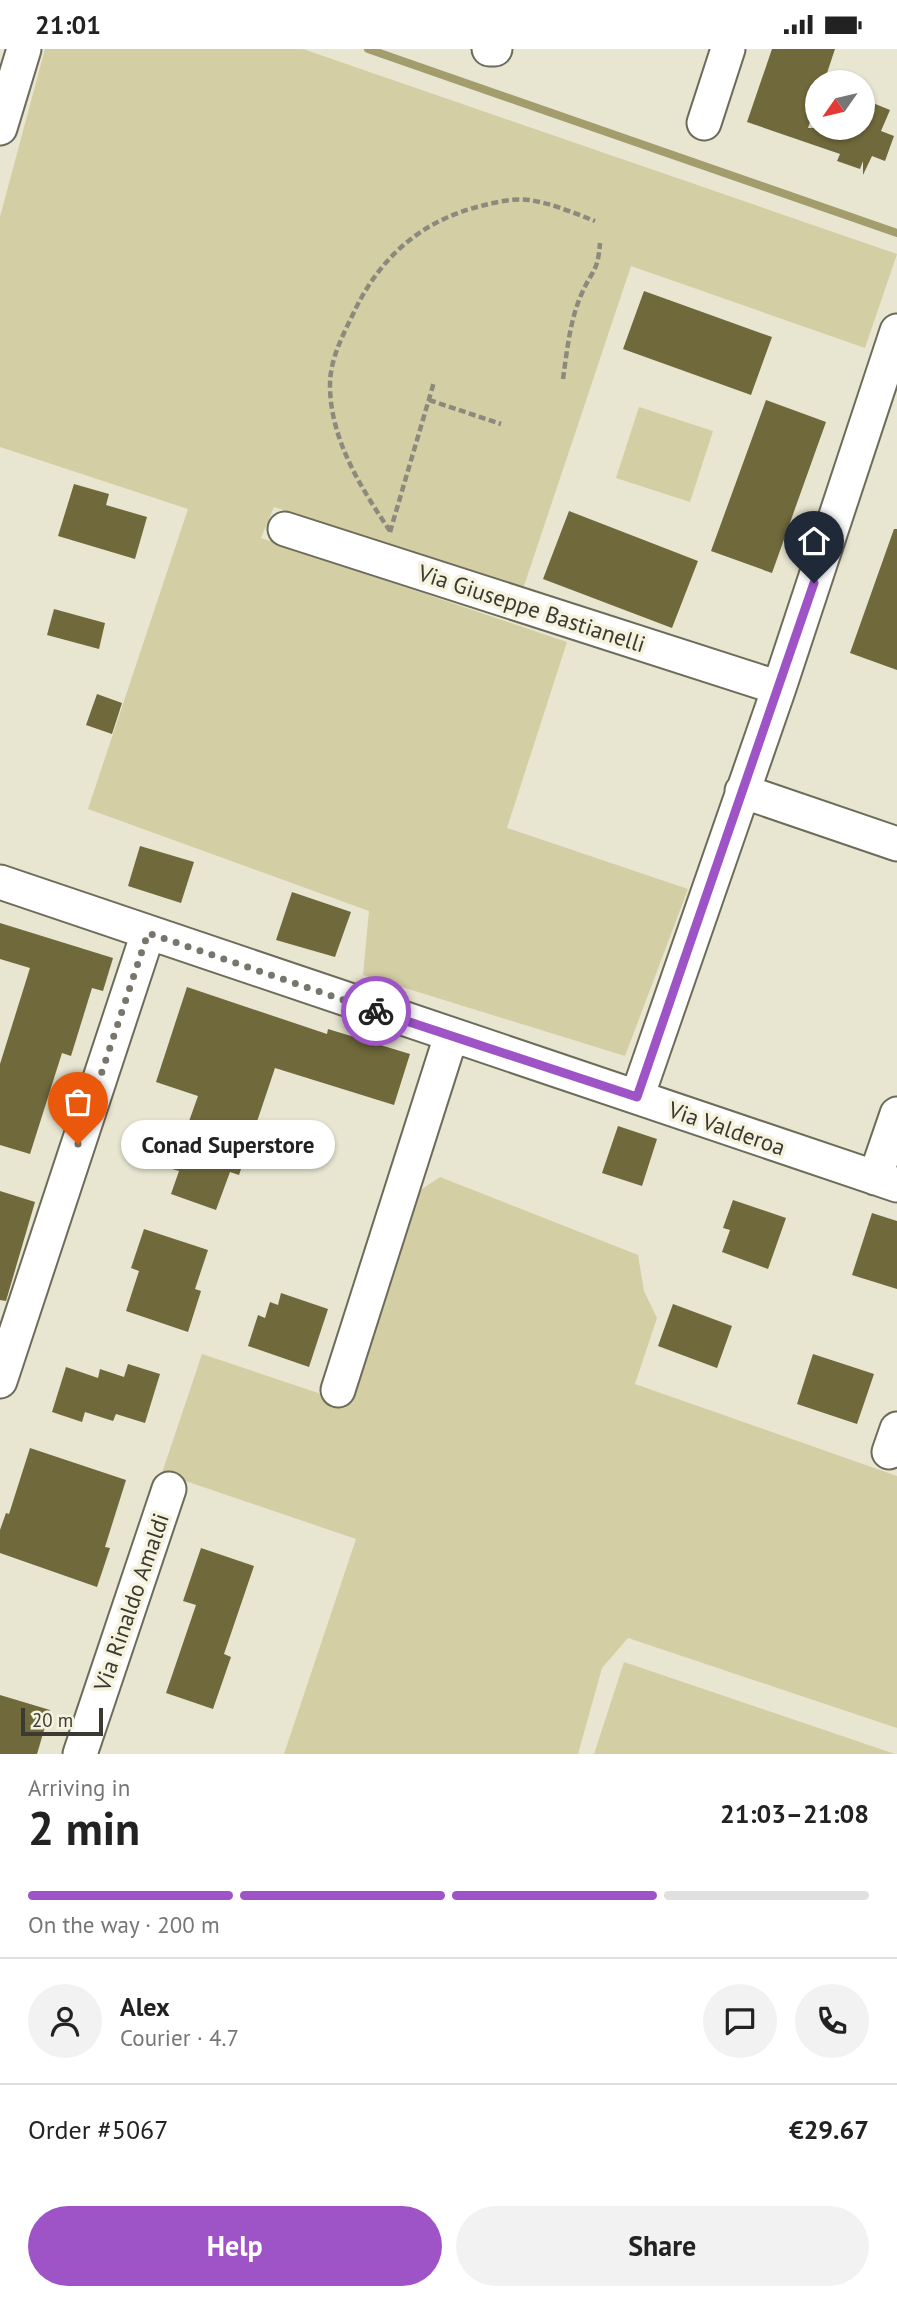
<!DOCTYPE html>
<html lang="en">
<head>
<meta charset="utf-8">
<style>
  :root { --surface:#fff; --page:#f2f2f2; --text:#222; --muted:#767676; --line:#e0e0e0; --accent:#9e54c6 }
  body { margin:0; font-family:"PT Sans",sans-serif; background:var(--page); color:var(--text); height:100vh; display:flex; flex-direction:column; font-size:26px; white-space:nowrap }
  * { box-sizing:border-box; margin:0 }
  p { font-size:23px; color:var(--muted) }
  .icon { flex:none; width:38px; height:38px; fill:none; stroke:currentColor; stroke-width:2; stroke-linecap:round; stroke-linejoin:round }
  .map { position:relative; height:1705px; overflow:hidden }
  .side { display:flex; flex-direction:column; background:var(--surface); flex:1 }
  .side>* { flex:none }
  .needle { width:46px; rotate:236deg }
  .fabs { position:absolute; left:805px; top:21px; display:grid; gap:14px }
  .fabs a { display:grid; place-items:center; width:70px; height:70px; border-radius:50%; background:var(--surface); box-shadow:0 2px 5px #0004; font-size:35px }
  .scale { position:absolute; left:21px; bottom:18px; width:82px; box-sizing:border-box; padding-left:7px; border:4px solid #3b3a32; border-top:0; font-size:19px; line-height:24px; white-space:nowrap; color:#3b3a32; -webkit-text-stroke:5px #f5f3de; paint-order:stroke }
  .pin { position:absolute; display:grid; place-items:center; width:60px; height:60px; color:#fff; margin:-72px -30px; border-radius:50% 50% 50% 0; rotate:-45deg; box-shadow:0 0 7px #0007 }
  .pin .icon { rotate:45deg }
  .courier { position:absolute; display:grid; place-items:center; width:70px; height:70px; margin:-35px; border:5px solid #9e54c6; border-radius:50%; background:#fff; color:#222; box-shadow:0 2px 9px #0007 }
  .bubble { position:absolute; height:49px; border-radius:24px; background:var(--surface); box-shadow:0 2px 5px #0004; font-size:23px; font-weight:600; line-height:49px; text-align:center }
  .head em { font-style:normal; font-weight:600 }
  .head div { display:flex; flex-direction:column-reverse }
  .head { display:flex; align-items:center; justify-content:space-between; height:119px; padding:0 28px }
  h1 { font-size:46px; font-weight:600; line-height:52px }
  .bar { display:grid; grid-template-columns:repeat(4,1fr); gap:10px 7px; align-content:center; height:84px; padding:0 28px }
  .bar i { height:9px; border-radius:5px; background:var(--line) }
  .bar .active { background:var(--accent) }
  .bar p { grid-column:span 4 }
  .line { display:flex; align-items:center; gap:18px; padding:0 28px; border-top:2px solid var(--line) }
  .line div { flex:1 }
  .round { display:grid; place-items:center; flex:none; width:74px; height:74px; border-radius:37px; background:var(--page) }
  .button { display:flex; gap:14px; margin-top:auto; padding:14px 28px }
  .button a { flex:1; height:80px; border-radius:42px; background:var(--accent); color:#fff; font-size:28px; font-weight:600; line-height:80px; text-align:center }
  .button a+a { background:var(--page); color:var(--text) }
  .status { display:flex; justify-content:space-between; align-items:center; height:49px; padding:0 35px; background:var(--surface); direction:ltr }
  .status svg { height:19px; fill:currentColor }
  .map>svg:first-child { display:block }
  .green { fill:#d3cea4 }
  .lines { fill:none; stroke-linecap:round; stroke-linejoin:round }
  .stream { stroke:#a39d6d; stroke-width:8 }
  .building { fill:#6f693b }
  .minor-casing { stroke:#6d6b59; stroke-width:37 }
  .path { stroke:#8c8a7c; stroke-width:4.5; stroke-dasharray:7 3.5; stroke-linecap:butt }
  .minor { stroke:#fff; stroke-width:33 }
  .done { stroke:#78766a; stroke-width:7; stroke-dasharray:0 12.6 }
  .route { stroke:#9e54c6; stroke-width:9 }
  .labels { text-anchor:middle; dominant-baseline:central; stroke-width:7; stroke-linejoin:round; paint-order:stroke }
  .street-label { font-size:23px; fill:#3b3a32; stroke:#f5f3de }
</style>
</head>
<body>
<div class="status"><b>21:01</b><svg viewBox="0 0 49 12"><path d="M0 12V9h3v3zM5 12V6h3v6zM10 12V3h3v9zM15 12V0h3v12zM26 1h20v11H26zM47 4h2v5h-2z"/></svg></div>
<div class="map">
<svg width="897" height="1705" viewBox="0 0 897 1705">
  <rect width="100%" height="100%" fill="#e8e6d1"/>
  <path class="green" d="M 45,0 L 303,0 L 897,205 L 865,299 L 631,217 L 523,540 L 274,458 L 261,489 L 567,593 L 507,779 L 688,840 L 625,1007 L 363,926 L 369,862 L 88,760 L 188,460 L 0,398 L 0,168 Z
    M 639,358 L 713,382 L 690,453 L 616,429 Z
    M 440,1128 L 638,1206 L 644,1242 L 657,1269 L 635,1335 L 897,1427 L 897,1679 L 628,1589 L 602,1619 L 578,1705 L 284,1705 L 356,1490 L 162,1424 L 202,1305 L 348,1354 L 419,1142 Z
    M 624,1613 L 895,1705 L 594,1705 Z"/>
  <g class="lines">
    <path class="stream" d="M 368,0 L 897,184"/>
  </g>
  <path class="building" d="M 772,0 L 835,0 L 824,33 L 817,33 L 817,52 L 808,79 L 863,79 L 863,50 L 890,61 L 881,82 L 894,87 L 885,112 L 872,107 L 863,126 L 863,112 L 860,120 L 837,112 L 840,105 L 747,73 Z
    M 644,242 L 772,288 L 751,346 L 623,300 Z
    M 766,351 L 826,373 L 772,524 L 711,502 Z
    M 74,435 L 109,445 L 106,456 L 147,468 L 135,510 L 58,487 Z
    M 569,462 L 698,512 L 672,579 L 543,530 Z
    M 894,480 L 897,480 L 897,621 L 850,604 Z
    M 54,560 L 105,574 L 99,600 L 47,586 Z
    M 97,645 L 122,654 L 112,685 L 86,676 Z
    M 140,797 L 194,813 L 181,854 L 128,837 Z
    M 292,843 L 351,863 L 335,908 L 276,891 Z
    M 0,874 L 113,909 L 103,942 L 92,939 L 71,1007 L 62,1004 L 30,1105 L 0,1096 L 0,1015 L 30,919 L 0,910 Z
    M 187,938 L 327,985 L 328,980 L 410,1005 L 394,1056 L 275,1019 L 239,1126 L 230,1123 L 216,1161 L 171,1145 L 179,1122 L 172,1120 L 198,1047 L 156,1033 Z
    M 618,1077 L 657,1090 L 642,1137 L 602,1124 Z
    M 0,1142 L 35,1153 L 6,1252 L 0,1251 Z
    M 733,1151 L 786,1169 L 768,1220 L 722,1203 L 730,1181 L 723,1179 Z
    M 872,1164 L 897,1172 L 897,1240 L 852,1226 Z
    M 144,1180 L 208,1201 L 195,1240 L 201,1242 L 188,1283 L 126,1262 L 139,1222 L 131,1219 Z
    M 281,1244 L 328,1260 L 309,1318 L 248,1297 L 258,1266 L 265,1269 L 270,1253 L 278,1256 Z
    M 673,1255 L 732,1277 L 717,1319 L 658,1297 Z
    M 813,1305 L 874,1325 L 857,1375 L 797,1355 Z
    M 128,1315 L 160,1325 L 145,1374 L 116,1365 L 113,1372 L 85,1363 L 82,1373 L 52,1363 L 66,1318 L 98,1329 L 100,1320 L 124,1328 Z
    M 30,1399 L 126,1431 L 105,1498 L 110,1499 L 97,1538 L 0,1504 L 0,1481 L 6,1464 L 9,1465 Z
    M 201,1499 L 254,1517 L 224,1605 L 231,1608 L 213,1660 L 166,1644 L 196,1556 L 183,1552 Z
    M 0,1646 L 50,1661 L 37,1705 L 0,1705 Z"/>
  <g class="lines">
    <g class="minor-casing">
      <path id="minor" d="M 489,0 L 495,0
        M 704,74 L 728,0
        M 0,79 L 24,0
        M 285,480 L 779,639
        M 742,742 L 897,795
        M 0,833 L 897,1136
        M 637,1048 L 779,639 L 897,282
        M 875,1129 L 897,1065
        M 0,1332 L 148,884
        M 338,1341 L 451,987
        M 889,1403 L 897,1380
        M 80,1705 L 169,1440"/>
    </g>
    <path class="path" d="M 563,330 C 567,302 570,270 582,244 C 592,221 598,223 600,194
      M 429,351 L 501,375
      M 390,482 C 361,439 330,390 330,336 C 330,309 344,284 355,261 C 381,207 423,171 481,157 C 496,153 514,149 529,151 C 551,154 574,164 595,172
      M 390,483 L 434,333"/>
    <use href="#minor" class="minor"/>
  </g>
  <g class="lines">
    <path class="done" d="M 78,1095 L 148,884 L 376,962"/>
    <path class="route" d="M 376,962 L 637,1048 L 814,534"/>
  </g>
  <g class="labels">
    <g class="street-label">
      <text transform="translate(532 559) rotate(18)">Via Giuseppe Bastianelli</text>
      <text transform="translate(727 1079) rotate(19)">Via Valderoa</text>
      <text transform="translate(131 1553) rotate(-71)">Via Rinaldo Amaldi</text>
    </g>
  </g>
</svg>
<div class="fabs">
<a><svg class="needle" viewBox="-14 -14 28 28"><path d="M0-13l5 13h-10z" fill="#e53935"/><path d="M0 13l5-13h-10z" fill="#767676"/></svg></a>
</div>
<div class="scale">20 m</div>
<div class="pin" style="left:78px;top:1095px;background:#ea580c"><svg class="icon" aria-label="bag" viewBox="0 0 24 24"><path d="M5 8h14l-1 12H6zM9 8a3 3 0 0 1 6 0"/></svg></div>
<div class="pin" style="left:814px;top:534px;background:#1f2937"><svg class="icon" aria-label="home" viewBox="0 0 24 24"><path d="M3 11l9-7 9 7M6 9v11h12V9"/></svg></div>
<div class="courier" style="left:376px;top:962px"><svg class="icon" aria-label="bike" viewBox="0 0 24 24"><circle cx="6" cy="16" r="4"/><circle cx="18" cy="16" r="4"/><path d="M6 16l4-8h5l3 8M10 8l3 8H6M13 5h3"/></svg></div>
<div class="bubble" style="left:121px;top:1071px;width:214px">Conad Superstore</div>
</div>
<section class="side">
<div class="head"><div><h1>2 min</h1><p>Arriving in</p></div><em>21:03–21:08</em></div>
<div class="bar"><i class="active"></i><i class="active"></i><i class="active"></i><i></i><p>On the way · 200 m</p></div>
<div class="line" style="height:126px"><a class="round"><svg class="icon" aria-label="person" viewBox="0 0 24 24"><circle cx="12" cy="8" r="4"/><path d="M4 21q1-7 8-7t8 7"/></svg></a><div><b>Alex</b><p>Courier · 4.7</p></div><a class="round"><svg class="icon" aria-label="chat" viewBox="0 0 24 24"><path d="M4 5h16v11H9l-5 4z"/></svg></a><a class="round"><svg class="icon" aria-label="phone" viewBox="0 0 24 24"><path d="M5 4h4l2 5-3 2q2 4 5 5l2-3 5 2v4C11 20 4 13 5 4z"/></svg></a></div>
<div class="line" style="height:91px"><div>Order #5067</div><b>€29.67</b></div>
<div class="button"><a>Help</a><a>Share</a></div>
</section>
</body>
</html>
